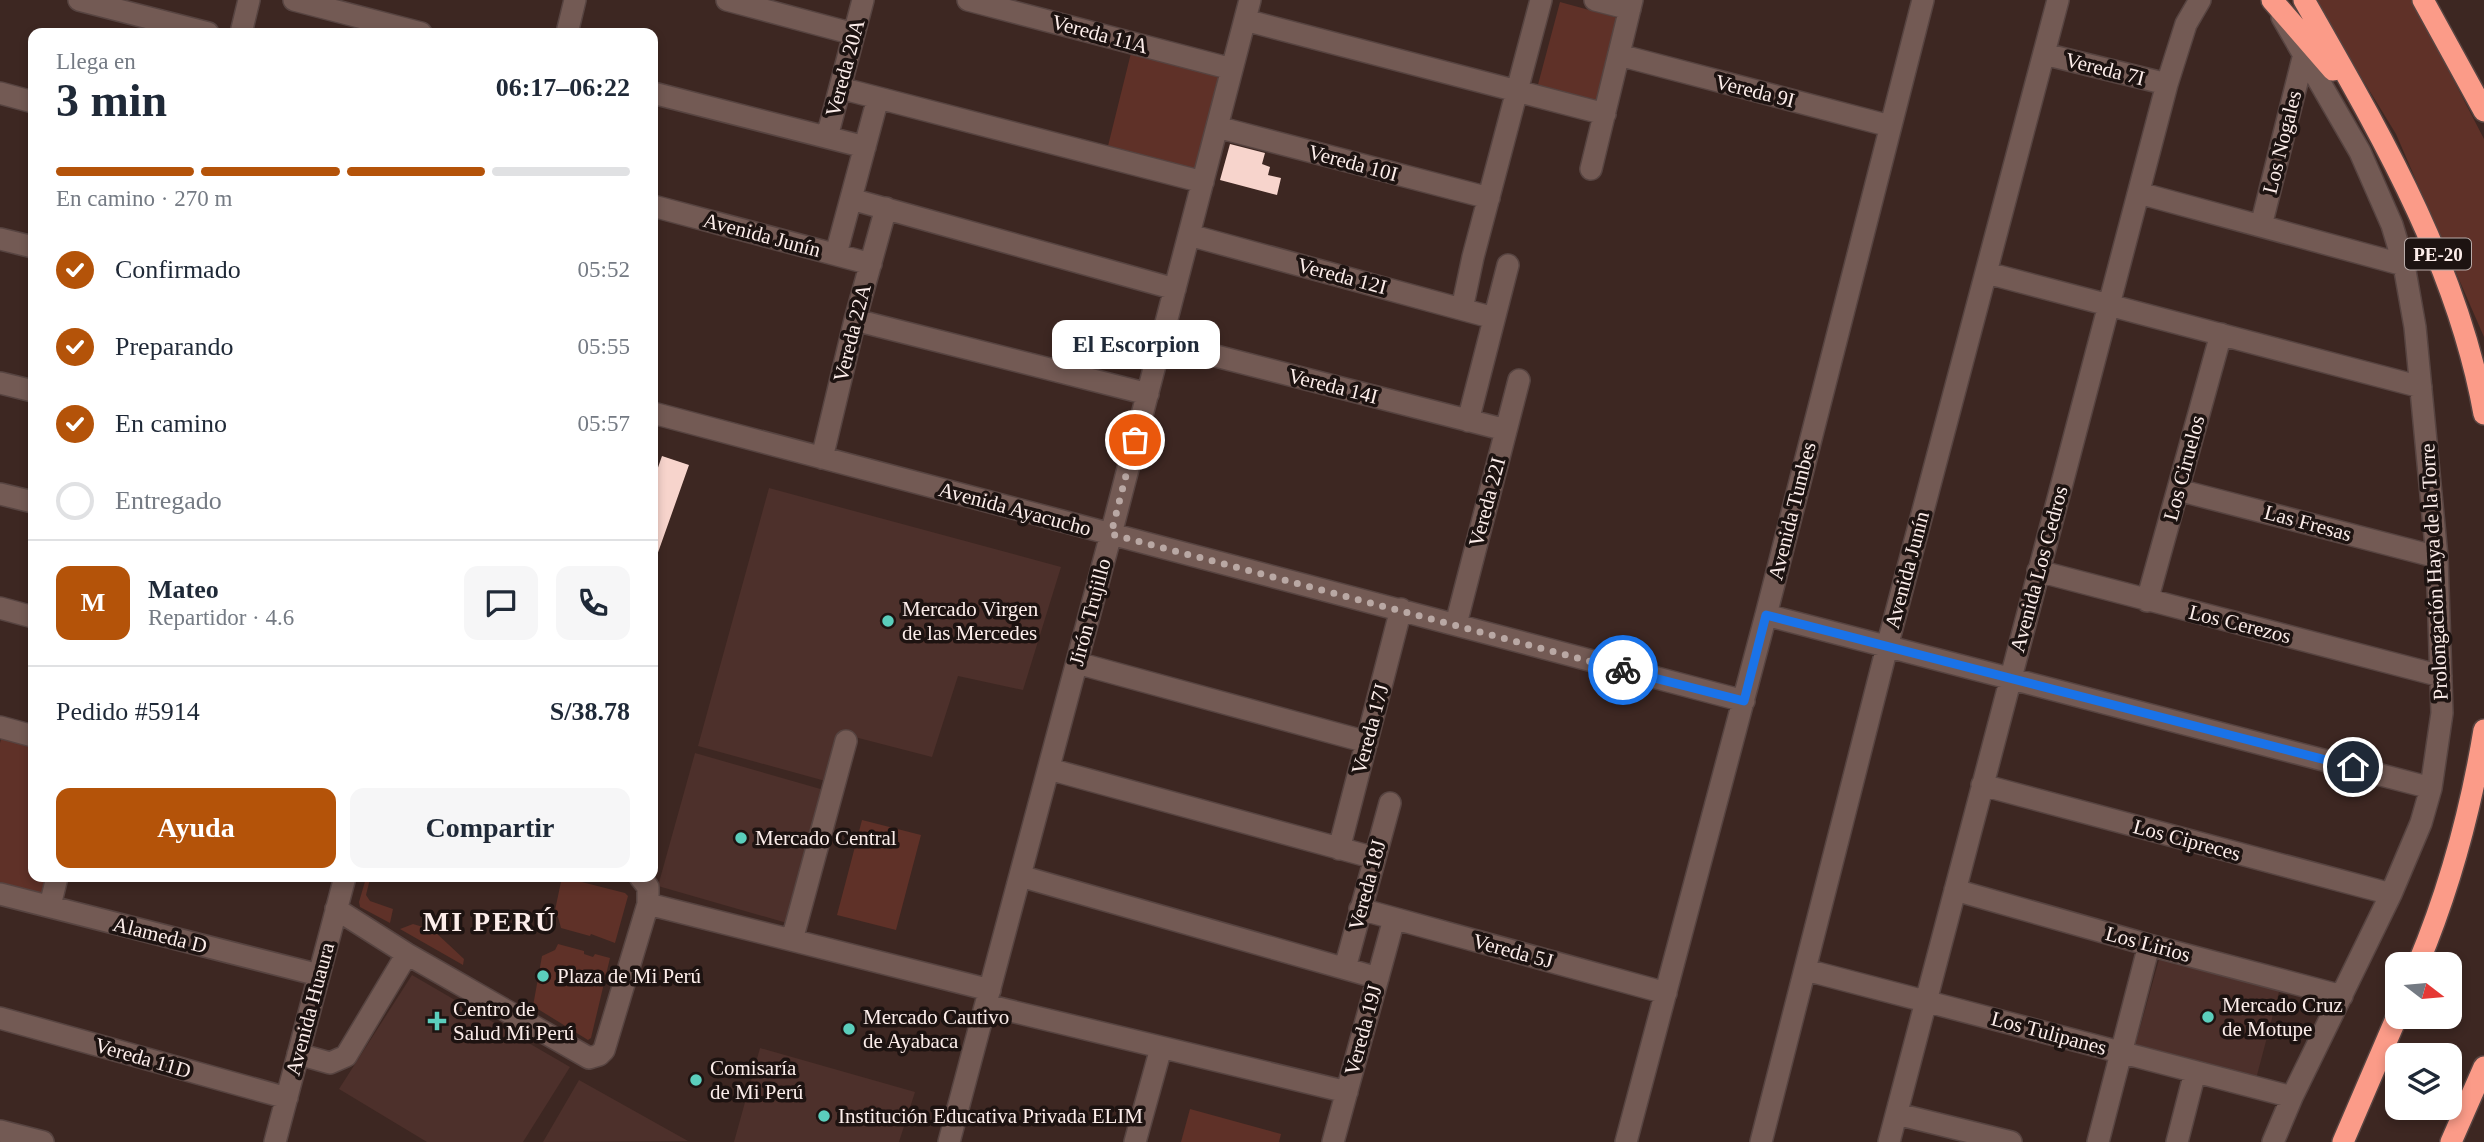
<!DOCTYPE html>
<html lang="es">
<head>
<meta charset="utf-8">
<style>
  :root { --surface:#fff; --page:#f6f6f7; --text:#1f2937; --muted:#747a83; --line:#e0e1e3; --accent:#b45309 }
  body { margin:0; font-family:Georgia,serif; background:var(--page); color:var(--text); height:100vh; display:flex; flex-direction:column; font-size:26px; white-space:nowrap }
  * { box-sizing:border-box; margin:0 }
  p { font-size:23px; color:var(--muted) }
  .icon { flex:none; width:38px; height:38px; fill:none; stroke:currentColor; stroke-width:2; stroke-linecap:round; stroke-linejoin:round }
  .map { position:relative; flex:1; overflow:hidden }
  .side { position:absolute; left:28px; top:28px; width:630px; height:854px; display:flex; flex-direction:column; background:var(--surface); border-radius:14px; box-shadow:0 4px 10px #0003 }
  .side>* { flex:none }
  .needle { width:46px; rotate:106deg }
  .fabs { position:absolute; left:2385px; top:952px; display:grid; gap:14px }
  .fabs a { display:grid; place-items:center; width:77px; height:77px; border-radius:14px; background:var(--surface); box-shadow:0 4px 10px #0003; font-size:35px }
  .pin { position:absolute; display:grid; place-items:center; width:60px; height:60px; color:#fff; margin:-30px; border:4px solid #fff; border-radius:50%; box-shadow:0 2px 7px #0007 }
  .courier { position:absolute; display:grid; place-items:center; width:70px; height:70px; margin:-35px; border:5px solid #1a73e8; border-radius:50%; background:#fff; color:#222; box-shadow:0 2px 9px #0007 }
  .bubble { position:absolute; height:49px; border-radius:14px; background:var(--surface); box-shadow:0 4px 10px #0003; font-size:23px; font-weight:700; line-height:49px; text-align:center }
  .summary em { font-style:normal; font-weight:700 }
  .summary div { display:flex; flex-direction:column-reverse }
  .summary { display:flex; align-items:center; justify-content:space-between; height:119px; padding:0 28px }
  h1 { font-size:46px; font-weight:700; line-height:52px }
  .bar { display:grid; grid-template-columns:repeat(4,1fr); gap:10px 7px; align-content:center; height:84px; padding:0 28px }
  .bar i { height:9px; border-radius:5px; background:var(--line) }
  .bar .active { background:var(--accent) }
  .bar p { grid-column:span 4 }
  .line { display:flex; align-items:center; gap:18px; padding:0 28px; border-top:2px solid var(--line) }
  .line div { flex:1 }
  .round { display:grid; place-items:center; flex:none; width:74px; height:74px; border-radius:14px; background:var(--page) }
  ol { padding:0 28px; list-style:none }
  li { display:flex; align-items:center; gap:21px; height:77px }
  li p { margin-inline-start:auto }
  li .icon { padding:7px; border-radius:50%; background:var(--accent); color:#fff; stroke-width:4 }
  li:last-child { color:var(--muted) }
  li i { width:38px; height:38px; border:4px solid var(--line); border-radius:50% }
  .primary-button { display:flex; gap:14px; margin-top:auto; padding:14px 28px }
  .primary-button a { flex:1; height:80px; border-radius:14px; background:var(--accent); color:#fff; font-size:28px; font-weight:700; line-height:80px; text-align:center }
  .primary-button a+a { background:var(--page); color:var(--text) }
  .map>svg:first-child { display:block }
  .built { fill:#4d302b }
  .green { fill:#5f3128 }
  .building { fill:#f7d4cc }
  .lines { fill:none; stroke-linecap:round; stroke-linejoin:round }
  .minor-casing { stroke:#574441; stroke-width:24 }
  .highway-casing { stroke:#574441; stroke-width:24 }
  .minor { stroke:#735a54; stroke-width:21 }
  .highway { stroke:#fb9b88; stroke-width:21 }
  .done { stroke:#b9a8a4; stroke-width:7; stroke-dasharray:0 12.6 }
  .route { stroke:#1a73e8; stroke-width:9 }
  .poi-dot { fill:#5bcebc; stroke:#1d1311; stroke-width:2.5 }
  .labels { text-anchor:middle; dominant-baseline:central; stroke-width:7; stroke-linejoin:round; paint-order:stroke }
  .shield { fill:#1d1311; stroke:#b9aca9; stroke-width:2 }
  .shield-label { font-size:19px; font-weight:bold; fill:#fcedea }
  .street-label { font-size:21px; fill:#fcedea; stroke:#1d1311 }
  .poi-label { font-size:21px; fill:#fcedea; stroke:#1d1311; text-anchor:start }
  .district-label { font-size:28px; font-weight:bold; letter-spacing:2px; fill:#fcedea; stroke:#1d1311 }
</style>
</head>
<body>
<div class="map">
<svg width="2484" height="1142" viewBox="0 0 2484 1142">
  <rect width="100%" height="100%" fill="#3d2722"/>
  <path class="built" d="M 769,488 L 1061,567 L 1023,690 L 958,676 L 932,757 L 843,734 L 829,782 L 698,746 Z
    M 695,753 L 824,790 L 787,923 L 658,886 Z
    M 2160,956 L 2280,988 L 2256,1079 L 2135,1046 Z
    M 412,975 L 570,1067 L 523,1142 L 427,1142 L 339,1089 Z
    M 760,1048 L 915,1092 L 899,1142 L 734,1142 Z
    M 579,1080 L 688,1141 L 543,1142 Z"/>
  <path class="green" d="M 2314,0 L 2412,0 L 2484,139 L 2484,337 L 2396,134 Z
    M 1560,2 L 1622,19 L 1598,108 L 1536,92 Z
    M 1132,49 L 1226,72 L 1198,176 L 1107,150 Z
    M 2,736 L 33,745 L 33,877 L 49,877 L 43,900 L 0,889 L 0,743 Z
    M 862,820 L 921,835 L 896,930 L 837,915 Z
    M 562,877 L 625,893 L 628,896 L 615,943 L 591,934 L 590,936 L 561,928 L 558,917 L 554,915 Z
    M 366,878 L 370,879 L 366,895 L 370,901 L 393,909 L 390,923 L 360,907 L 359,902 Z
    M 413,924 L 433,930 L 464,959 L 463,965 L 400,929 Z
    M 558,944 L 584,951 L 584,954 L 593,957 L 595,954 L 610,958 L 591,1038 L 588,1040 L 533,1006 L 542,956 L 555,950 Z
    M 1190,1109 L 1281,1134 L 1279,1142 L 1181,1142 Z"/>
  <path class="building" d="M 1230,144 L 1265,153 L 1262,164 L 1270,167 L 1268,175 L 1281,178 L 1277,195 L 1220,180 Z
    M 662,456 L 689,465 L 655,561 L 653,561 L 653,482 Z"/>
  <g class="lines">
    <g class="minor-casing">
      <path id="minor" d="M 79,0 L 208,33
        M 294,0 L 421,33
        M 727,0 L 854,34
        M 968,0 L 1232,69
        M 1595,0 L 1630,9
        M 1245,20 L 1605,114
        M 241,33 L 249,0
        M 567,33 L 575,0
        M 2044,54 L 2167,84
        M 1619,55 L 1890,126
        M 840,88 L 1203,182
        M 0,93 L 33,102
        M 653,93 L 865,147
        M 1217,127 L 1489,198
        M 827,137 L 863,0
        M 1591,169 L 1632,0
        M 2139,193 L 2404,265
        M 851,199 L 1175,289
        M 653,206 L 871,264
        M 2261,226 L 2303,58
        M 1189,235 L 1494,318
        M 0,239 L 33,247
        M 836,254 L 878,98
        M 1987,273 L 2421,387
        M 1462,309 L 1473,257 L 1541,0
        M 855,320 L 1148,394
        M 1161,342 L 1506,430
        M 0,383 L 33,391
        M 653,413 L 1744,701
        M 1468,421 L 1508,265
        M 822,458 L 855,320 L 886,208
        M 2178,490 L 2437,557
        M 0,494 L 33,502
        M 2038,571 L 2441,676
        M 2147,601 L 2221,334
        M 0,608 L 33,617
        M 1766,615 L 2431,788
        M 1456,624 L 1519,380
        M 1077,663 L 1367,742
        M 0,727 L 33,736
        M 1049,769 L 1375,858
        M 1982,785 L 2391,894
        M 1339,849 L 1401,609
        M 1020,876 L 1378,978
        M 640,877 L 648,887 L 648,904 L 990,990
        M 1955,890 L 2149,945 L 2342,996
        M 0,894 L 319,975
        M 50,906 L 57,877
        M 336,909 L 407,954 L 589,1058 L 599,1055 L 604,1050 L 648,904
        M 1360,909 L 1666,993
        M 792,940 L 846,741
        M 1345,968 L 1390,803
        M 1806,970 L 2292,1097
        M 986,1005 L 1347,1092
        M 0,1018 L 287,1098
        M 298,1054 L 330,1063 L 346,1056 L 407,954
        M 1897,1114 L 2011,1142
        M 0,1131 L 43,1142
        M 275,1142 L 345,877
        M 949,1142 L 1111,534 L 1250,0
        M 1135,1142 L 1161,1048
        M 1333,1142 L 1394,919
        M 1626,1142 L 1766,615 L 1923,0
        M 1761,1142 L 1887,647 L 2058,0
        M 1889,1142 L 2167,84 L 2186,24 L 2200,0
        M 2098,1142 L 2149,945
        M 2177,1142 L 2195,1072
        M 2273,1142 L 2292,1097 L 2391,894 L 2421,823 L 2431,788 L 2442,713 L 2437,557 L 2415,327 L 2404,265 L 2392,225 L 2360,152 L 2282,17"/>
    </g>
    <g class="highway-casing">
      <path id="highway" d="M 2272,0 L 2333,70
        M 2304,0 C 2379,132 2457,263 2484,414
        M 2423,0 L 2484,111
        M 2418,964 C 2449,890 2471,809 2484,730
        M 2343,1142 L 2398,1014
        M 2451,1142 L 2484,1067"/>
    </g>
    <use href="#minor" class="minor"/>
    <use href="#highway" class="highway"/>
  </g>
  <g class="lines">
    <path class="done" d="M 1135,440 L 1111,534 L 1623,670"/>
    <path class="route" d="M 1623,670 L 1744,701 L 1766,615 L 2353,767"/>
  </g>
  <g class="poi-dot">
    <circle cx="888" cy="621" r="7"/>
    <circle cx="741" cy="838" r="7"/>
    <circle cx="543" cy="976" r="7"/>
    <circle cx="2208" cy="1017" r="7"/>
    <path d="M433.5 1010.5h7v7h7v7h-7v7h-7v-7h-7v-7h7z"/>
    <circle cx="849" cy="1029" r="7"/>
    <circle cx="696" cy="1080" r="7"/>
    <circle cx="824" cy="1116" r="7"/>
  </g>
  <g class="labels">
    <rect class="shield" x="2405" y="238.5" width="66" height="31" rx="5"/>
    <g class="shield-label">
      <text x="2438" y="254">PE-20</text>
    </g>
    <g class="street-label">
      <text transform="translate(1100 34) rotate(15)">Vereda 11A</text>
      <text transform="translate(845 68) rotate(-75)">Vereda 20A</text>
      <text transform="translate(2105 69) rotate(14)">Vereda 7I</text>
      <text transform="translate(1755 91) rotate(14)">Vereda 9I</text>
      <text transform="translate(2282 142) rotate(-76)">Los Nogales</text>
      <text transform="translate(1353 163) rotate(15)">Vereda 10I</text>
      <text transform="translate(762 235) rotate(15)">Avenida Junín</text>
      <text transform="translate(1342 276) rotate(15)">Vereda 12I</text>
      <text transform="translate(852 333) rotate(-76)">Vereda 22A</text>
      <text transform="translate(1333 386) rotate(14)">Vereda 14I</text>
      <text transform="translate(2184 468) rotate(-75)">Los Ciruelos</text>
      <text transform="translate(1487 502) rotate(-75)">Vereda 22I</text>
      <text transform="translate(1015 509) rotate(15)">Avenida Ayacucho</text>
      <text transform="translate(1792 511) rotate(-76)">Avenida Tumbes</text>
      <text transform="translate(2308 523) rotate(15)">Las Fresas</text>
      <text transform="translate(2039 569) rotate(-75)">Avenida Los Cedros</text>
      <text transform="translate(1907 570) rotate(-75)">Avenida Junín</text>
      <text transform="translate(2434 572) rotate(-93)">Prolongación Haya de la Torre</text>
      <text transform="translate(1090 612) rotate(-75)">Jirón Trujillo</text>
      <text transform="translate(2240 624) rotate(14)">Los Cerezos</text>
      <text transform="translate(1370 729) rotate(-75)">Vereda 17J</text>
      <text transform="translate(2187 840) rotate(15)">Los Cipreces</text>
      <text transform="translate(1367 885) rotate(-75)">Vereda 18J</text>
      <text transform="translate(160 935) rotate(14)">Alameda D</text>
      <text transform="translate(2148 944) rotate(15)">Los Lirios</text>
      <text transform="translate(1513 951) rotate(15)">Vereda 5J</text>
      <text transform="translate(310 1009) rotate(-75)">Avenida Huaura</text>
      <text transform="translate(1363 1030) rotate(-75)">Vereda 19J</text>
      <text transform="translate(2049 1033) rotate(15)">Los Tulipanes</text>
      <text transform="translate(143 1058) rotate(16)">Vereda 11D</text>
    </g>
    <g class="poi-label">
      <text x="902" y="609">Mercado Virgen<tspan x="902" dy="24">de las Mercedes</tspan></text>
      <text x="755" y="838">Mercado Central</text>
      <text x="557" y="976">Plaza de Mi Perú</text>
      <text x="2222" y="1005">Mercado Cruz<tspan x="2222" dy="24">de Motupe</tspan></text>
      <text x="453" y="1009">Centro de<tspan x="453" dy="24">Salud Mi Perú</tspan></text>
      <text x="863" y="1017">Mercado Cautivo<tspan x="863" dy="24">de Ayabaca</tspan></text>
      <text x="710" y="1068">Comisaría<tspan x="710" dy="24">de Mi Perú</tspan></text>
      <text x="838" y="1116">Institución Educativa Privada ELIM</text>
    </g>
    <g class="district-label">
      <text x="490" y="921">MI PERÚ</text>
    </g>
  </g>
</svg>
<div class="fabs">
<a><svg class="needle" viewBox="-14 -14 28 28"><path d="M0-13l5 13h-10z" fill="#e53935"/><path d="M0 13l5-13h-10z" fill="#747a83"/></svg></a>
<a><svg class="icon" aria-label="layers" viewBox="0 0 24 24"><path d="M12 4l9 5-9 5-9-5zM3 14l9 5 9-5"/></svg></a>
</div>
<div class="pin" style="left:1135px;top:440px;background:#ea580c"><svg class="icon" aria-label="bag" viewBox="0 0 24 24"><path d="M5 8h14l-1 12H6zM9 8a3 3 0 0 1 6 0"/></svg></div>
<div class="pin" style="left:2353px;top:767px;background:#1f2937"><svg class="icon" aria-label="home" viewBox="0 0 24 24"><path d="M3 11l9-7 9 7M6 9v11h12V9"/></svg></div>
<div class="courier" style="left:1623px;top:670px"><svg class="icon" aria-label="bike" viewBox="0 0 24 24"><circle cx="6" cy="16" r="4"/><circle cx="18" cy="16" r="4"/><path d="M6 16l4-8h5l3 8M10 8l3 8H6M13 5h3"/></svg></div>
<div class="bubble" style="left:1052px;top:320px;width:168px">El Escorpion</div>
<section class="side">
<div class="summary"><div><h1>3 min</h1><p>Llega en</p></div><em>06:17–06:22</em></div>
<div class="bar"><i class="active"></i><i class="active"></i><i class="active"></i><i></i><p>En camino · 270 m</p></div>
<ol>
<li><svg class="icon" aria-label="check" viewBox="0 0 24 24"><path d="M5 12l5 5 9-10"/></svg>Confirmado<p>05:52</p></li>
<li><svg class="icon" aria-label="check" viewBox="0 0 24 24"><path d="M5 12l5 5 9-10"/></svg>Preparando<p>05:55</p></li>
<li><svg class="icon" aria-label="check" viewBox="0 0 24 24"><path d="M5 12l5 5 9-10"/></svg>En camino<p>05:57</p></li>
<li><i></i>Entregado</li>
</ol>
<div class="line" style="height:126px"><b class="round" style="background:var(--accent);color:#fff">M</b><div><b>Mateo</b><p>Repartidor · 4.6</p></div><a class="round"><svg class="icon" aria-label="chat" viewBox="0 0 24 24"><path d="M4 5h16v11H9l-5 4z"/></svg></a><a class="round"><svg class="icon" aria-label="phone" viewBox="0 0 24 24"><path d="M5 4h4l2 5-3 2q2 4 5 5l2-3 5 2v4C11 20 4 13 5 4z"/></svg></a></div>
<div class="line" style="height:91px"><div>Pedido #5914</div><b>S/38.78</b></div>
<div class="primary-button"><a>Ayuda</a><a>Compartir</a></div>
</section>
</div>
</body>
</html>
